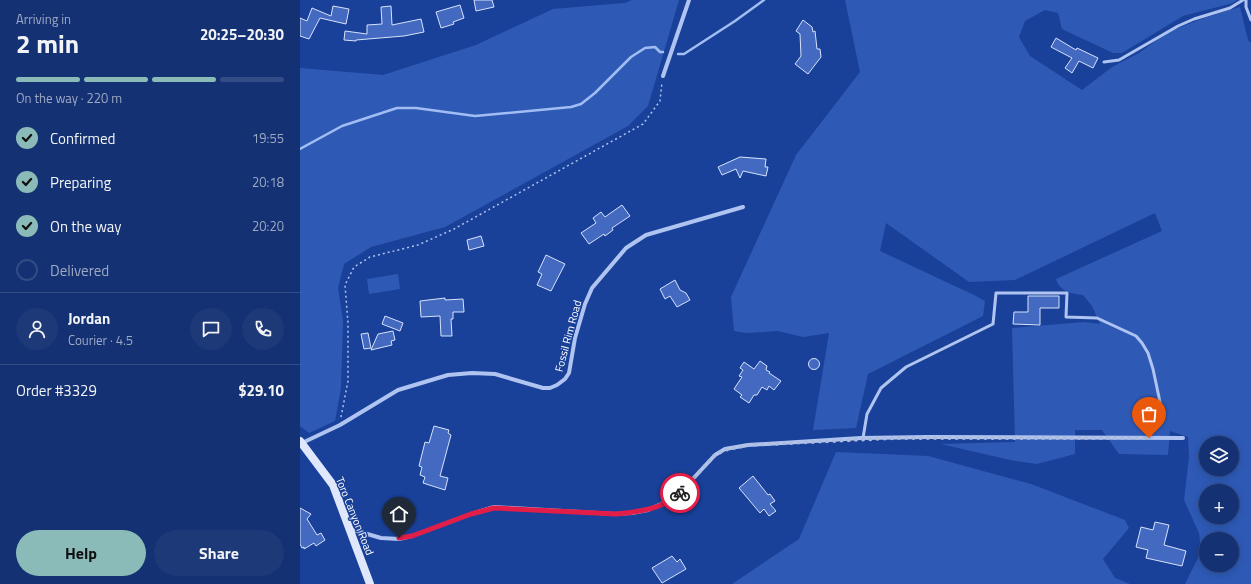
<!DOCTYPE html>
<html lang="en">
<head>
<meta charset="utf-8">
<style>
  :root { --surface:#143173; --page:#1d3978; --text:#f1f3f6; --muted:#9da9c4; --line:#334c85; --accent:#8bbbb9 }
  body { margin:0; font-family:"Titillium Web",sans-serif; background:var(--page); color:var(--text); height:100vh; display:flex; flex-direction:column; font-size:15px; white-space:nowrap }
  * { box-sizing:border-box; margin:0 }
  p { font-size:13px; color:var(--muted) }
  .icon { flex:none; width:22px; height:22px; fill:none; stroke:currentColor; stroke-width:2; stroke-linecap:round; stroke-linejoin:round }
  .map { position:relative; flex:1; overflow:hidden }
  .details { display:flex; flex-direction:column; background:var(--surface); width:300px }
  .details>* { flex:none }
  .tools { position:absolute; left:899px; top:436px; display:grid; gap:8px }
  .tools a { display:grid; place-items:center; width:40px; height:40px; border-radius:50%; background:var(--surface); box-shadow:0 2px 10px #0003,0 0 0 1px var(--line); font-size:20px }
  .pin { position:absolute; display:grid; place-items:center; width:34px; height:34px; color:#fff; margin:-41px -17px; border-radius:50% 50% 50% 0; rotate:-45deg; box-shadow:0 0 4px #0007 }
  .pin .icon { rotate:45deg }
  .courier { position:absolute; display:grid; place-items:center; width:40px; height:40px; margin:-20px; border:3px solid #e11d48; border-radius:50%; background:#fff; color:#222; box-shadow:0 1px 5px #0007 }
  .summary em { font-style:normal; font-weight:700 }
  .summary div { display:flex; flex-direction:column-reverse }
  .summary { display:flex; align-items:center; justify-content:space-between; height:68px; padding:0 16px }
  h1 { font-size:26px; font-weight:700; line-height:30px }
  .bar { display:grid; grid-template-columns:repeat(4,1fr); gap:6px 4px; align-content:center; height:48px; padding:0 16px }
  .bar i { height:5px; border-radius:3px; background:var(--line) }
  .bar .on { background:var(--accent) }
  .bar p { grid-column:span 4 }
  .line { display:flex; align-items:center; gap:10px; padding:0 16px; border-top:1px solid var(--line) }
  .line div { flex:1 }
  .round { display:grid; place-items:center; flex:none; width:42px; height:42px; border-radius:21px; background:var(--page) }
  ol { padding:0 16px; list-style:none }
  li { display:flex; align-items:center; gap:12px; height:44px }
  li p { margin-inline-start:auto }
  li .icon { padding:4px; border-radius:50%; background:var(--accent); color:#111; stroke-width:4 }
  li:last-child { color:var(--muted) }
  li i { width:22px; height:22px; border:2px solid var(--line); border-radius:50% }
  .cta { display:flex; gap:8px; margin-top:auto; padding:8px 16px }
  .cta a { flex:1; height:46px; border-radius:24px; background:var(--accent); color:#111; font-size:16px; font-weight:700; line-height:46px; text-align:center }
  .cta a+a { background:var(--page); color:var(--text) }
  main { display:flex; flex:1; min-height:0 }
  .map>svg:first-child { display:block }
  .green { fill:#2e5ab6; fill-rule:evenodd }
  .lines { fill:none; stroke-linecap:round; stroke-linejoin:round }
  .stream { stroke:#a2bdf3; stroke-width:2.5 }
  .building { fill:#436ac0; stroke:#d7e2fc }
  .path { stroke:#afc4f1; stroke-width:1.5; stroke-dasharray:2 3; stroke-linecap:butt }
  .lane { stroke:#afc4f1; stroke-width:3 }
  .street { stroke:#afc4f1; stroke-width:4 }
  .secondary { stroke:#dee7fc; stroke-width:8 }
  .done { stroke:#afbcdb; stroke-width:4; stroke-dasharray:0 7.2 }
  .route { stroke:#e11d48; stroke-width:5 }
  .labels { text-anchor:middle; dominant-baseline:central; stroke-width:3; stroke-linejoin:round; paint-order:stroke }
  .street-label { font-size:11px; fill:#fff; stroke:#1a4199 }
</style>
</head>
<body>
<main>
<section class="details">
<div class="summary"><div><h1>2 min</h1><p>Arriving in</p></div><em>20:25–20:30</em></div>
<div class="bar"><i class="on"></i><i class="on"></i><i class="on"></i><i></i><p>On the way · 220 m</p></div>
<ol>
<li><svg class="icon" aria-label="check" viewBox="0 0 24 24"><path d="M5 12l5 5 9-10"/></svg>Confirmed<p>19:55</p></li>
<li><svg class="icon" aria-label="check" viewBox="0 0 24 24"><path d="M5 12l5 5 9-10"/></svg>Preparing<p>20:18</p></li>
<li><svg class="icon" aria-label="check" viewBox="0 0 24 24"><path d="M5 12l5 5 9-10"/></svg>On the way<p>20:20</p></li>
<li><i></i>Delivered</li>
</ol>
<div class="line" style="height:72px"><a class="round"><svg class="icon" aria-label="person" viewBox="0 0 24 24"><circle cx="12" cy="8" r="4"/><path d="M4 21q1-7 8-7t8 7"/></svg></a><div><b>Jordan</b><p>Courier · 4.5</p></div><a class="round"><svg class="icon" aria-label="chat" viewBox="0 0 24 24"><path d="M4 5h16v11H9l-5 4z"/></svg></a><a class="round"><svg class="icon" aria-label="phone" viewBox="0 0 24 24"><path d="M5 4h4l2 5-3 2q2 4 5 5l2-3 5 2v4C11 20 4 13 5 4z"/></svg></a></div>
<div class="line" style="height:52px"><div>Order #3329</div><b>$29.10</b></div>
<div class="cta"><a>Help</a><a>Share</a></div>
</section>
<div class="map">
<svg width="951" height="584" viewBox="0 0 951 584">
  <rect width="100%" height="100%" fill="#1a4199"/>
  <path class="green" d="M 332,0 L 379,0 L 348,106 L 328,126 L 145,227 L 71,247 L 44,264 L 38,288 L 43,321 L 41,388 L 35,421 L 9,433 L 0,426 L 0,68 L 83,75 L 176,45 L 253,9 L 325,3 Z
    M 545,0 L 937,0 L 933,3 L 883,16 L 822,53 L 813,53 L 762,29 L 758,13 L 745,10 L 725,21 L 719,37 L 730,56 L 782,90 L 812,67 L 839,53 L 868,32 L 904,18 L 940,7 L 948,40 L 951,43 L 951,584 L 885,584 L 901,552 L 899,533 L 884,500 L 889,457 L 888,437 L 870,431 L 868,455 L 819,454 L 802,430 L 775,430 L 775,454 L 737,464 L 710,460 L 641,444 L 715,442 L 712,328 L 784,322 L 800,324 L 792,306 L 783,295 C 772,294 759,291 756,279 L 862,231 L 855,213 L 715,280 L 669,282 L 586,223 L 580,251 L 674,295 L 685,301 L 683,316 L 568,374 L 556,428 L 513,430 L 529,333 L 503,337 L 478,331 L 446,333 L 434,331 L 431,297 L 496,155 L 560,72 ZM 906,443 L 932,443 L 932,469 L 906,469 ZM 906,491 L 932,491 L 932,517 L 906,517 ZM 906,539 L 932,539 L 932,565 L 906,565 Z
    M 98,274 L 100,289 L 69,294 L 67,279 Z
    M 536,452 L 628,456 L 731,484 L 825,520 L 829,528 L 803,559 L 815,578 L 830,584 L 432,584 L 499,539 Z"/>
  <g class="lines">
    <path class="stream" d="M 378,54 L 384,54 L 435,21 L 464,0
      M 0,149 L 42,126 L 97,108 L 116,108 L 175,116 L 271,107 L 281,104 L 295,93 L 331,57 L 345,48 L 355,47 L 360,52 L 363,52"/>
  </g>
  <path class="building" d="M 174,0 L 192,0 L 194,7 L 176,11 Z
    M 160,5 L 164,18 L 153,22 L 154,24 L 141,28 L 136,12 Z
    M 33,6 L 49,9 L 46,24 L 20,18 L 9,39 L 0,36 L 0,18 L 7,21 L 12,8 L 31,16 Z
    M 91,6 L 92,25 L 121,19 L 124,32 L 104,36 L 56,40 L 56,41 L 44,40 L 45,31 L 67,34 L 67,25 L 82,24 L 81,7 Z
    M 503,20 L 512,27 L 513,32 L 515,31 L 517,49 L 520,49 L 521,57 L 508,74 L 495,64 L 501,56 L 500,34 L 496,31 Z
    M 756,38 L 776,50 L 777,48 L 798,58 L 793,68 L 779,61 L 772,73 L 765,68 L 772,58 L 751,47 Z
    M 440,157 L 466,159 L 465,167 L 468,167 L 466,176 L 443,171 L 440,178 L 436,169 L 422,175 L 418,167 Z
    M 322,205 L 330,216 L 312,228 L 313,230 L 305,236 L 304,234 L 289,244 L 281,233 L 296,223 L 293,218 L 301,212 L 305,217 Z
    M 181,236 L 184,246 L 169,250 L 167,240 Z
    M 246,255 L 265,264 L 251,291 L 237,285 L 242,274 L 238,272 Z
    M 375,280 L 380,290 L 386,293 L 390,300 L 377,307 L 370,296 L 365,299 L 360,289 Z
    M 728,296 L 759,296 L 759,308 L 740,308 L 740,325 L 713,324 L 714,312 L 728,312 Z
    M 145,298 L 145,300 L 163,299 L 164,312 L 153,312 L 153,319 L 151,319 L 152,336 L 141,336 L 140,316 L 121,317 L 120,301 Z
    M 85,316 L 103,323 L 100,331 L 82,324 Z
    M 93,331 L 95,340 L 91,341 L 92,345 L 71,350 L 78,334 Z
    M 68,333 L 71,348 L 64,349 L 61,334 Z
    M508.5 364a5.5 5.5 0 1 1 11 0a5.5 5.5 0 1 1-11 0Z
    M 460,361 L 467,366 L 466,370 L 470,372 L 469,373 L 481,381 L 474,390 L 469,386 L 467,390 L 462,387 L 457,395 L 454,395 L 449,403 L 440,397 L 442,395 L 434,389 L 442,377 L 439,376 L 443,370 L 440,368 L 444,362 L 454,369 Z
    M 134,426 L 149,430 L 148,433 L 151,435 L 140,476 L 148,478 L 145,490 L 123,483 L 125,477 L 120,475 L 122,467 L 119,466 L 125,442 L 129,443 Z
    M 453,476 L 468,495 L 470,494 L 475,501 L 470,504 L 476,511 L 469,516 L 464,509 L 460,513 L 439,488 Z
    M 0,508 L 11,514 L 7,519 L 17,535 L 21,533 L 25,540 L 16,546 L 14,543 L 4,549 L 4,547 L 2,548 L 0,544 Z
    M 855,522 L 869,525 L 864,545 L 886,551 L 882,566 L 846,558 L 848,550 L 836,547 L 841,527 L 853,530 Z
    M 372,556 L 377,562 L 380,559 L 386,569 L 362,583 L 352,568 Z"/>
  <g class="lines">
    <path class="path" d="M 41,417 L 48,381 L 48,323 L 45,285 L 54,267 L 70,257 L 118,245 L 154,229 L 343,124 L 360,101 L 362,82"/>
    <path class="lane" d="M 946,0 L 946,7 L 951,20
      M 804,62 L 819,60 L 878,26 L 894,19 L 930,8 L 943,0
      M 563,438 L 567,414 L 581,388 L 606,367 L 693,324 L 696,293 L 767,293 L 766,317 L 797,318 L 836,336 L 842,343 L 848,353 L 853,369 L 860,402 L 858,416 L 849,438"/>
    <path class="street" d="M 363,76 L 389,0
      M 2,443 L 40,425 L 98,390 L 148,375 L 172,373 L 195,374 L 243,388 L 250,388 L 257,385 L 265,379 L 269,373 L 275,338 L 285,304 L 292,288 L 326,248 L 346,235 L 443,207
      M 50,529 L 81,538 L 99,539 L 112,536 L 171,514 L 194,507 L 315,514 L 332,513 L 348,510 L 370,500 L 376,497 L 415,455 L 425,449 L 448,445 L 561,438 L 627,437 L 883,438"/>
    <path class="secondary" d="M 0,441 L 33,485 L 70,584"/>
  </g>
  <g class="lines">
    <path class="done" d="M 380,493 L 415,455 L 425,450 L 448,445 L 595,438 L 849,438"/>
    <path class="route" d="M 99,538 L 112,536 L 171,514 L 194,508 L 316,514 C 337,512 364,509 380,493"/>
  </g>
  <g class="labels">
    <g class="street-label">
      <text transform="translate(268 336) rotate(-75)">Fossil Rim Road</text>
      <text transform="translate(55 516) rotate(68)">Toro Canyon Road</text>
    </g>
  </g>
</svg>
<div class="tools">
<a><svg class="icon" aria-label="layers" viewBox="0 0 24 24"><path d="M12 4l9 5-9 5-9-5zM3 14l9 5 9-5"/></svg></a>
<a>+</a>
<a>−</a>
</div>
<div class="pin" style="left:849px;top:438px;background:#ea580c"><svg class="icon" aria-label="bag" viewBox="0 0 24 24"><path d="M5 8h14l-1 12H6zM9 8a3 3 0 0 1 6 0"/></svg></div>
<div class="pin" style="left:99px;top:538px;background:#1f2937"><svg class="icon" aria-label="home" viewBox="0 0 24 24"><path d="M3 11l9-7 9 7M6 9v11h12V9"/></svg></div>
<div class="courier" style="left:380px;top:493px"><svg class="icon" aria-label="bike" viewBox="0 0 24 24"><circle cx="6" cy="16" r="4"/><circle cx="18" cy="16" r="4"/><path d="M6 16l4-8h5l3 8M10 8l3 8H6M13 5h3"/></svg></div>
</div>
</main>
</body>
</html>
